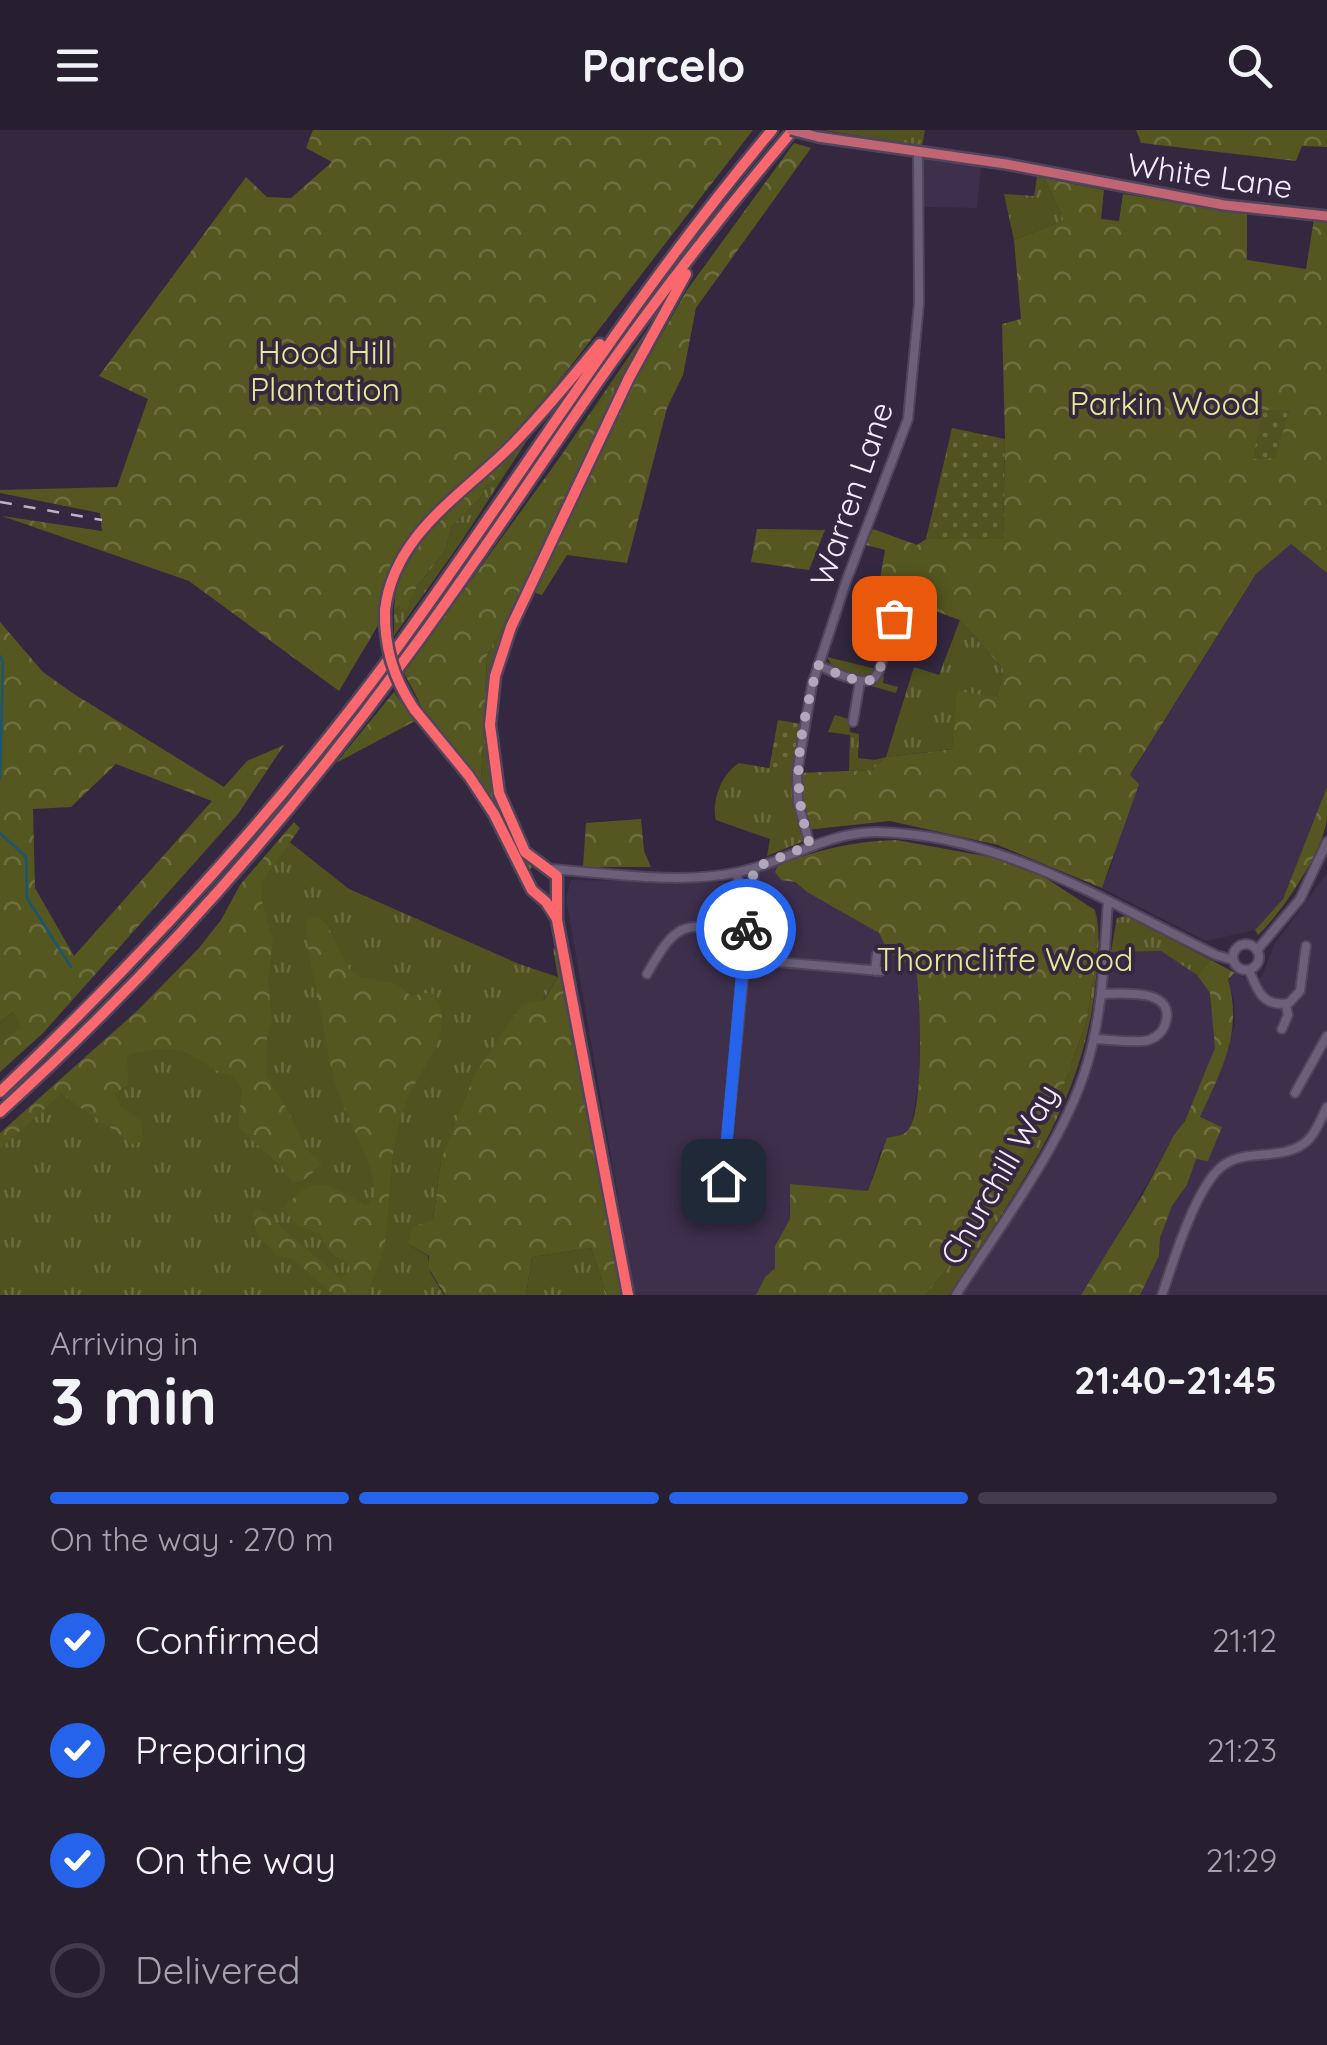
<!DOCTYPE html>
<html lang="en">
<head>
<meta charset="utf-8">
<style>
  :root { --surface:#271e30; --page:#332b3c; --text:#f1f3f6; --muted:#a4a2ab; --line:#433c4c; --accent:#2563eb }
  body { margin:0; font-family:Quicksand,sans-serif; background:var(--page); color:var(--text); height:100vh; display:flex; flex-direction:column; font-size:38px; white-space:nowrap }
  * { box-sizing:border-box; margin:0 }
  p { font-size:32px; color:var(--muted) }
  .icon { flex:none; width:55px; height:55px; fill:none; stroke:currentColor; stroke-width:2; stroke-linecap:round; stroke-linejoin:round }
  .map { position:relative; height:1165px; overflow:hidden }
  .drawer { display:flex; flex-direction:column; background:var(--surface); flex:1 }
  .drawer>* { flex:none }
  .pin { position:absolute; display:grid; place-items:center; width:85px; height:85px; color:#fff; margin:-42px; border-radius:20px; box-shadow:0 5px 15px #0006 }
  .courier { position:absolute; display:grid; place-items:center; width:100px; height:100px; margin:-50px; border:8px solid #2563eb; border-radius:50%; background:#fff; color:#222; box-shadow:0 2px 12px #0007 }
  .summary em { font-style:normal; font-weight:800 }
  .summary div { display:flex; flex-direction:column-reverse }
  .summary { display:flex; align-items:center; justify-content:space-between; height:170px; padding:0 50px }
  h1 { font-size:65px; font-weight:800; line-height:75px }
  .bar { display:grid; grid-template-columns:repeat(4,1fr); gap:15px 10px; align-content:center; height:120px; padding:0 50px }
  .bar i { height:12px; border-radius:8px; background:var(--line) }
  .bar .current { background:var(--accent) }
  .bar p { grid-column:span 4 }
  ol { padding:0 50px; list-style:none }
  li { display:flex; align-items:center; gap:30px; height:110px }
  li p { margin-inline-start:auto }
  li .icon { padding:10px; border-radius:50%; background:var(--accent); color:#fff; stroke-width:4 }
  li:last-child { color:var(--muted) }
  li i { width:55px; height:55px; border:5px solid var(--line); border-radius:50% }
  header { display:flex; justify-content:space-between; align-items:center; height:130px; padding:0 50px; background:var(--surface); font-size:45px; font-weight:800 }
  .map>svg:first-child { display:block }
  .built { fill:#3e2f4d }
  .grass { fill:url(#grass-tufts) }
  .forest { fill:url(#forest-crowns); fill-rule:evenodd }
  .park { fill:url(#park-dots) }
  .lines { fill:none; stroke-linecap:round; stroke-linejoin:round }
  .stream { stroke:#195674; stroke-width:2.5 }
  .minor-casing { stroke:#50455a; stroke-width:12 }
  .major-casing { stroke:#50455a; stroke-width:14 }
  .highway-casing { stroke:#50455a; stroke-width:15 }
  .minor { stroke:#6c5f7a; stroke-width:8 }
  .major { stroke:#c16473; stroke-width:9 }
  .highway { stroke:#fa686e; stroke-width:10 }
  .rail { stroke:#bbb2c4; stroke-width:2.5; stroke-dasharray:12 12; stroke-linecap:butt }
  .major-bridge-casing { stroke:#50455a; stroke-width:14; stroke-linecap:butt }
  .highway-bridge-casing { stroke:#50455a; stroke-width:15; stroke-linecap:butt }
  .major-bridge { stroke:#c16473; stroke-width:9 }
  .highway-bridge { stroke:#fa686e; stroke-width:10 }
  .done { stroke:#b1a8bb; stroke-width:10; stroke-dasharray:0 18 }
  .route { stroke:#2563eb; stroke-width:12 }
  .labels { text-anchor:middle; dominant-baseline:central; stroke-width:8; stroke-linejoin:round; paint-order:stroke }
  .street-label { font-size:32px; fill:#f5edfd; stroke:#342840 }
  .park-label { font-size:32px; fill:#e4ea95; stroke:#342840 }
</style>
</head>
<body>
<header><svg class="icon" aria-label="menu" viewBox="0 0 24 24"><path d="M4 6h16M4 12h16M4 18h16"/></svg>Parcelo<svg class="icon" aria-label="search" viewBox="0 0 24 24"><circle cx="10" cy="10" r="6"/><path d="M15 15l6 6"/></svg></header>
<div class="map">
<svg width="1327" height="1165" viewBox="0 0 1327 1165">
  <defs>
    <pattern id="grass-tufts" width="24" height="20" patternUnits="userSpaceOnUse" patternTransform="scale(2.5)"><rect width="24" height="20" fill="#50531f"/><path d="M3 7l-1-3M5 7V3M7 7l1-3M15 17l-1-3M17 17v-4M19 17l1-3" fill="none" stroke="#6a6c40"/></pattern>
    <pattern id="forest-crowns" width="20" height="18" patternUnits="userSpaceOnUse" patternTransform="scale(2.5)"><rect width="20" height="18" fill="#54571f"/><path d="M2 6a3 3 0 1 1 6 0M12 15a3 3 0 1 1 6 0" fill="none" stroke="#6d6f40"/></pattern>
    <pattern id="park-dots" width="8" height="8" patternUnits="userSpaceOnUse" patternTransform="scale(2.5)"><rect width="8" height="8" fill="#50531f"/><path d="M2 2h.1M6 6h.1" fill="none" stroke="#6a6c40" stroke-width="1.8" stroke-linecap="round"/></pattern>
  </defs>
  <rect width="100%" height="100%" fill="#342840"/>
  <path class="built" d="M 922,16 L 982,25 L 977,78 L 921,77 Z
    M 1291,414 L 1327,443 L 1327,657 L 1283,769 L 1255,800 L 1206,811 L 1102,758 L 1113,731 L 1130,646 L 1256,444 Z
    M 778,735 L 776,742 L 879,803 L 887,820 L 916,841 L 921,871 L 919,949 L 911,997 L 880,1021 L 868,1061 L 789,1073 L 790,1089 L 775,1116 L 775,1138 L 765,1147 L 756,1165 L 635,1165 L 566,768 L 571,750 L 735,752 Z
    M 1327,743 L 1327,1165 L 1140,1165 L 1159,1126 L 1160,1108 L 1172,1076 L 1187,1055 L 1196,1028 L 1221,996 L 1200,988 L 1235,895 L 1234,871 L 1228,849 L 1235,843 L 1251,852 L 1262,847 L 1274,815 Z
    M 1161,820 L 1197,845 L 1210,863 L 1216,917 L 1185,992 L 1174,1005 L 1102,1135 L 1081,1165 L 953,1165 L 1074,983 L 1102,896 L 1111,822 Z"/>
  <path class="grass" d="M 823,0 L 925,0 L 922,16 Z
    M 1037,47 L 1044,48 L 1064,90 L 1014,110 L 1004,64 L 1034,66 Z
    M 649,202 L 492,540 C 479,599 487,692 533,736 L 528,742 L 481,653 L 487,527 L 610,259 L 551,340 L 645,203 Z
    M 537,295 L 461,412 L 394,506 L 394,482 L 399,476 L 405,480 L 417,456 L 445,421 L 452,396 L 480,369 L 486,354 L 502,345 L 499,331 Z
    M 960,490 L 1004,540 L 997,567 L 953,619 L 886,627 L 872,640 L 849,641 L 850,605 L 828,602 L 835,585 L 849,589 L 850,602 L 859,604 L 858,628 L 875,630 L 886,627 L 914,537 L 939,545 Z
    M 827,527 L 876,539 L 884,546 L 883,553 L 898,557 L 896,563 L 868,555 L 866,546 L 834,539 Z
    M 739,633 L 797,643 L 809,709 L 767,726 L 770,709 L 716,690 C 711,672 722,643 739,633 Z
    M 287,710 L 349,759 L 519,834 L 558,847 L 441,1030 L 433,1090 L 408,1114 L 428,1126 L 430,1142 L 444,1165 L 0,1165 L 0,1014 L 213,825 Z
    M 1095,780 C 1101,801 1098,827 1096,849 C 1084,977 1016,1060 949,1165 L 925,1165 L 963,1120 L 1056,977 L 1087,890 L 1095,838 Z
    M 1126,786 L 1211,830 L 1197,845 L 1161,821 L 1111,822 L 1117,788 Z
    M 13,882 L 22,897 L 0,915 L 0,892 Z
    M 591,1118 L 607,1165 L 526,1165 L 532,1127 Z"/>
  <path class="forest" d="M 313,0 L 753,0 L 556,255 L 506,312 L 424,391 L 398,422 L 384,456 L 380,492 L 339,561 L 189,451 L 2,386 L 102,401 L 100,383 L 0,363 L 0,360 L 117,357 L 148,269 L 99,246 L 246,47 L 267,67 L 291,68 L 332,32 L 306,18 Z
    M 1136,0 L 1327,0 L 1327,17 L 1302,16 L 1296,31 L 1141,13 Z
    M 794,13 L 811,18 L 696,178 L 683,245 L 667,278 L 627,433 L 567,425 L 542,465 L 532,462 L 635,251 L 687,160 Z
    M 1044,48 L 1104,60 L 1101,89 L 1119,91 L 1123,64 L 1247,84 L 1247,130 L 1306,139 L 1314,89 L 1327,92 L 1327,443 L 1291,414 L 1256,444 L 1130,645 L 1139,654 L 1102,758 L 998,715 L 890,691 L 805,700 L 797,643 L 872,640 L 886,627 L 953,619 L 957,561 L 997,567 L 1004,540 L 960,490 L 932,480 L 875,480 L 885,420 L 866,415 L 873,399 L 917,415 L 926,409 L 1003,409 L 1005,309 L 1002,194 L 1021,189 L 1014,110 L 1064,90 Z
    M 610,258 L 613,263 L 554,394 L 487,526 L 481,653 L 423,579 L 404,543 Z
    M 499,331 L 505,337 L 502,345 L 486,355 L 480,369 L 452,396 L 445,421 L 417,456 L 406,481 L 399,476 L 394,482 C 395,414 454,374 499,331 Z
    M 757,399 L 825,400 L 809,440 L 751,432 Z
    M 0,492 L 43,542 L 74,564 L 224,657 L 247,631 L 284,615 L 238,684 L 43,903 L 0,942 L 0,915 L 21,897 L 13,882 L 0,892 ZM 116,634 L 212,671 L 74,826 L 35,758 L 33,679 L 71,677 Z
    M 394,562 L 415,591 L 336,633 Z
    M 1327,657 C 1327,667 1327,679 1327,689 C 1323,721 1282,783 1258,805 L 1255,800 L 1283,769 Z
    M 641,689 L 644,721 L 651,737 L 583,737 L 586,693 Z
    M 294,692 L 300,698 L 261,753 L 262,771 L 273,811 L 268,851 L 272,890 L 267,907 L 266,946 L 287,979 L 306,1019 L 322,1034 L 305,1049 L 294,1053 C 287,1047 285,1039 278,1033 C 263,1020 250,1010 238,995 L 242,960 L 234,946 C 208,939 212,937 191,925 C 173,914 146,920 127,926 L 128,954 L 115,964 L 121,977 L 142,992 L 143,1012 L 131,1014 C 110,994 83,983 62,963 L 0,1019 L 0,1003 L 138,880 L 199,818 L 221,790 L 240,755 Z
    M 896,710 L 990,727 L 1044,747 L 1095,780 L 1095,838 L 1087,890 L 1056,977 L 963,1120 L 925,1165 L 756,1165 L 765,1147 L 775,1138 L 775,1116 L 790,1089 L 790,1054 L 868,1061 L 887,1008 C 895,1006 904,1006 909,999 C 924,978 921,868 916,841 L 887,820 L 879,803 L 807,762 L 795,752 L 781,750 L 775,742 L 778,735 C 818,720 853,711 896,710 Z
    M 317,787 L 327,795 L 349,839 L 361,847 L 397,854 L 411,866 L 431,862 C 462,896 418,940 405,974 C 388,1017 391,1068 385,1113 C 382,1131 372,1147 368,1165 L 334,1165 L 292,1128 L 278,1127 L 257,1104 L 252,1082 L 259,1078 L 340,1148 L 350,1143 L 349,1135 L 331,1123 L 318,1103 L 299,1096 L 283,1079 C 316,1041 328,1054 366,1076 L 375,1066 C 374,1033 354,1004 342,972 C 328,937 325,903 318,866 C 313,840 305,817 307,790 Z
    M 557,818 L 621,1165 L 607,1165 L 591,1118 L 532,1127 L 526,1165 L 445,1165 L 429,1139 L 429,1126 L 408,1114 L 412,1097 L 433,1090 L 441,1030 L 475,944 L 522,875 L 544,870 L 558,847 L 553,819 Z
    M 1211,830 L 1235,843 L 1228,849 C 1243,902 1222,939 1200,987 L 1222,997 L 1208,1031 L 1196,1029 L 1187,1055 L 1172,1076 L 1160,1108 L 1159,1126 L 1140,1165 L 1081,1165 L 1142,1066 L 1174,1005 L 1185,991 L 1215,918 L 1210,863 L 1197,845 Z"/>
  <path class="park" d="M 1262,280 L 1290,280 L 1275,328 L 1253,329 Z
    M 952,298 L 1005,309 L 1003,409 L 926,409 Z
    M 778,590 L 801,594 L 793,643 L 769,639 Z"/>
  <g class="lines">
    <path class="stream" d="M 0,526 L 3,532 L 0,648
      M 0,703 L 26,727 L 27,768 L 71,837"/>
    <g class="minor-casing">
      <path id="minor" d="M 818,535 C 894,571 873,542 894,487 L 924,488
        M 853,592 L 860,551
        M 810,715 L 798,672 L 797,643 L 812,555 L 847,449 L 908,289 L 919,173 L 918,23
        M 550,739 C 611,743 679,755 739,742 C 787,732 826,702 877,702 C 1001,704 1108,773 1216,825 L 1233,830
        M 736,743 L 746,771
        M1233 827a13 13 0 1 1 26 0a13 13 0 1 1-26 0Z
        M 1257,820 L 1300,769 L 1327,712
        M 744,829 L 881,841
        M 1249,840 C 1257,860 1263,878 1289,873 L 1300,861 L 1306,816
        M 875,841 L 877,824
        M 647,844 C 679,787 684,794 746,802
        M 1282,899 L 1288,885 L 1286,874
        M 1094,909 C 1111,909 1132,914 1149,910 C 1157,907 1162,903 1165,895 C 1178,857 1121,864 1101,864
        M 1295,963 L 1327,906
        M 722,1061 L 754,738
        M 956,1165 C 1000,1096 1062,1015 1086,938 C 1103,884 1104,827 1108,771
        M 1162,1165 C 1173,1132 1195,1060 1220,1038 C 1244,1016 1283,1033 1307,1011 C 1317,1002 1321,988 1327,977"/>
    </g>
    <g class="major-casing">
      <path id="major" d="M 818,7 L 1006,34 L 1224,75 L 1327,86"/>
    </g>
    <g class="highway-casing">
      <path id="highway" d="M 385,480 C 394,403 464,364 514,313 C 544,282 572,248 600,214
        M 414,579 L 469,646 L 494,684 L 532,760 L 546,772 L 557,789
        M 0,962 C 143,826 277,681 394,522 C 521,348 633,165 772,0
        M 0,982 C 151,845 288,690 408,525 C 477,432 540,334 607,239 C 665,157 728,77 793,0
        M 628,1165 L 557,790 L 557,746 L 525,722 L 499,663 L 490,595 L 495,546 L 511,497 L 629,248 L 686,144"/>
    </g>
    <use href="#minor" class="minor"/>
    <use href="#major" class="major"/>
    <use href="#highway" class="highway"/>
    <path class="rail" d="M 0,372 L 102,390"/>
    <g class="major-bridge-casing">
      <path id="major-bridge" d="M 791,0 L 818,7"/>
    </g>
    <g class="highway-bridge-casing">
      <path id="highway-bridge" d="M 385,480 C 384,517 393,548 414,579"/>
    </g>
    <use href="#major-bridge" class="major-bridge"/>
    <use href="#highway-bridge" class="highway-bridge"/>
  </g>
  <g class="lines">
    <path class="done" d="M 746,799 L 754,738 L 810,715 C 789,650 800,600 818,535 C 894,571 873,542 894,488"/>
    <path class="route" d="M 723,1051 L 746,799"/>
  </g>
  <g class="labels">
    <g class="street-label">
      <text transform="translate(1210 45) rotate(8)">White Lane</text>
      <text transform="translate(851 364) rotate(-71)">Warren Lane</text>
      <text transform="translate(999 1044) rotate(-60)">Churchill Way</text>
    </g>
    <g class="park-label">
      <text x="325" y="222">Hood Hill<tspan x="325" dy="37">Plantation</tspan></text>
      <text x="1165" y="273">Parkin Wood</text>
      <text x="1005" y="829">Thorncliffe Wood</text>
    </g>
  </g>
</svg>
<div class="pin" style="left:894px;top:488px;background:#ea580c"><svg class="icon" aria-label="bag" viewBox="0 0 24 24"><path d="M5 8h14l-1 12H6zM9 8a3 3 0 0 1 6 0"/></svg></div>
<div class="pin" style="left:723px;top:1051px;background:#1f2937"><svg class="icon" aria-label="home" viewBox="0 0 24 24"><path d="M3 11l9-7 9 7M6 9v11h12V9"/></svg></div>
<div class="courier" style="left:746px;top:799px"><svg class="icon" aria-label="bike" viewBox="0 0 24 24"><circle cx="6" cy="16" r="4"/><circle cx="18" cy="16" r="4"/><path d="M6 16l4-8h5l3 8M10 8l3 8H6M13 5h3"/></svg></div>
</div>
<section class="drawer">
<div class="summary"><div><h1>3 min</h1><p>Arriving in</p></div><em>21:40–21:45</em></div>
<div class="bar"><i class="current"></i><i class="current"></i><i class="current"></i><i></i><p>On the way · 270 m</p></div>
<ol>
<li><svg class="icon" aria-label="check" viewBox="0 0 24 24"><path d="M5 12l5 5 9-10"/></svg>Confirmed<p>21:12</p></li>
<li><svg class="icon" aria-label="check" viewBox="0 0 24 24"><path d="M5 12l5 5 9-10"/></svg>Preparing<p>21:23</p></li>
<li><svg class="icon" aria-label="check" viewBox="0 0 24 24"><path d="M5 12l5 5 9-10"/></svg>On the way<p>21:29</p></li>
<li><i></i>Delivered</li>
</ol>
</section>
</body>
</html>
